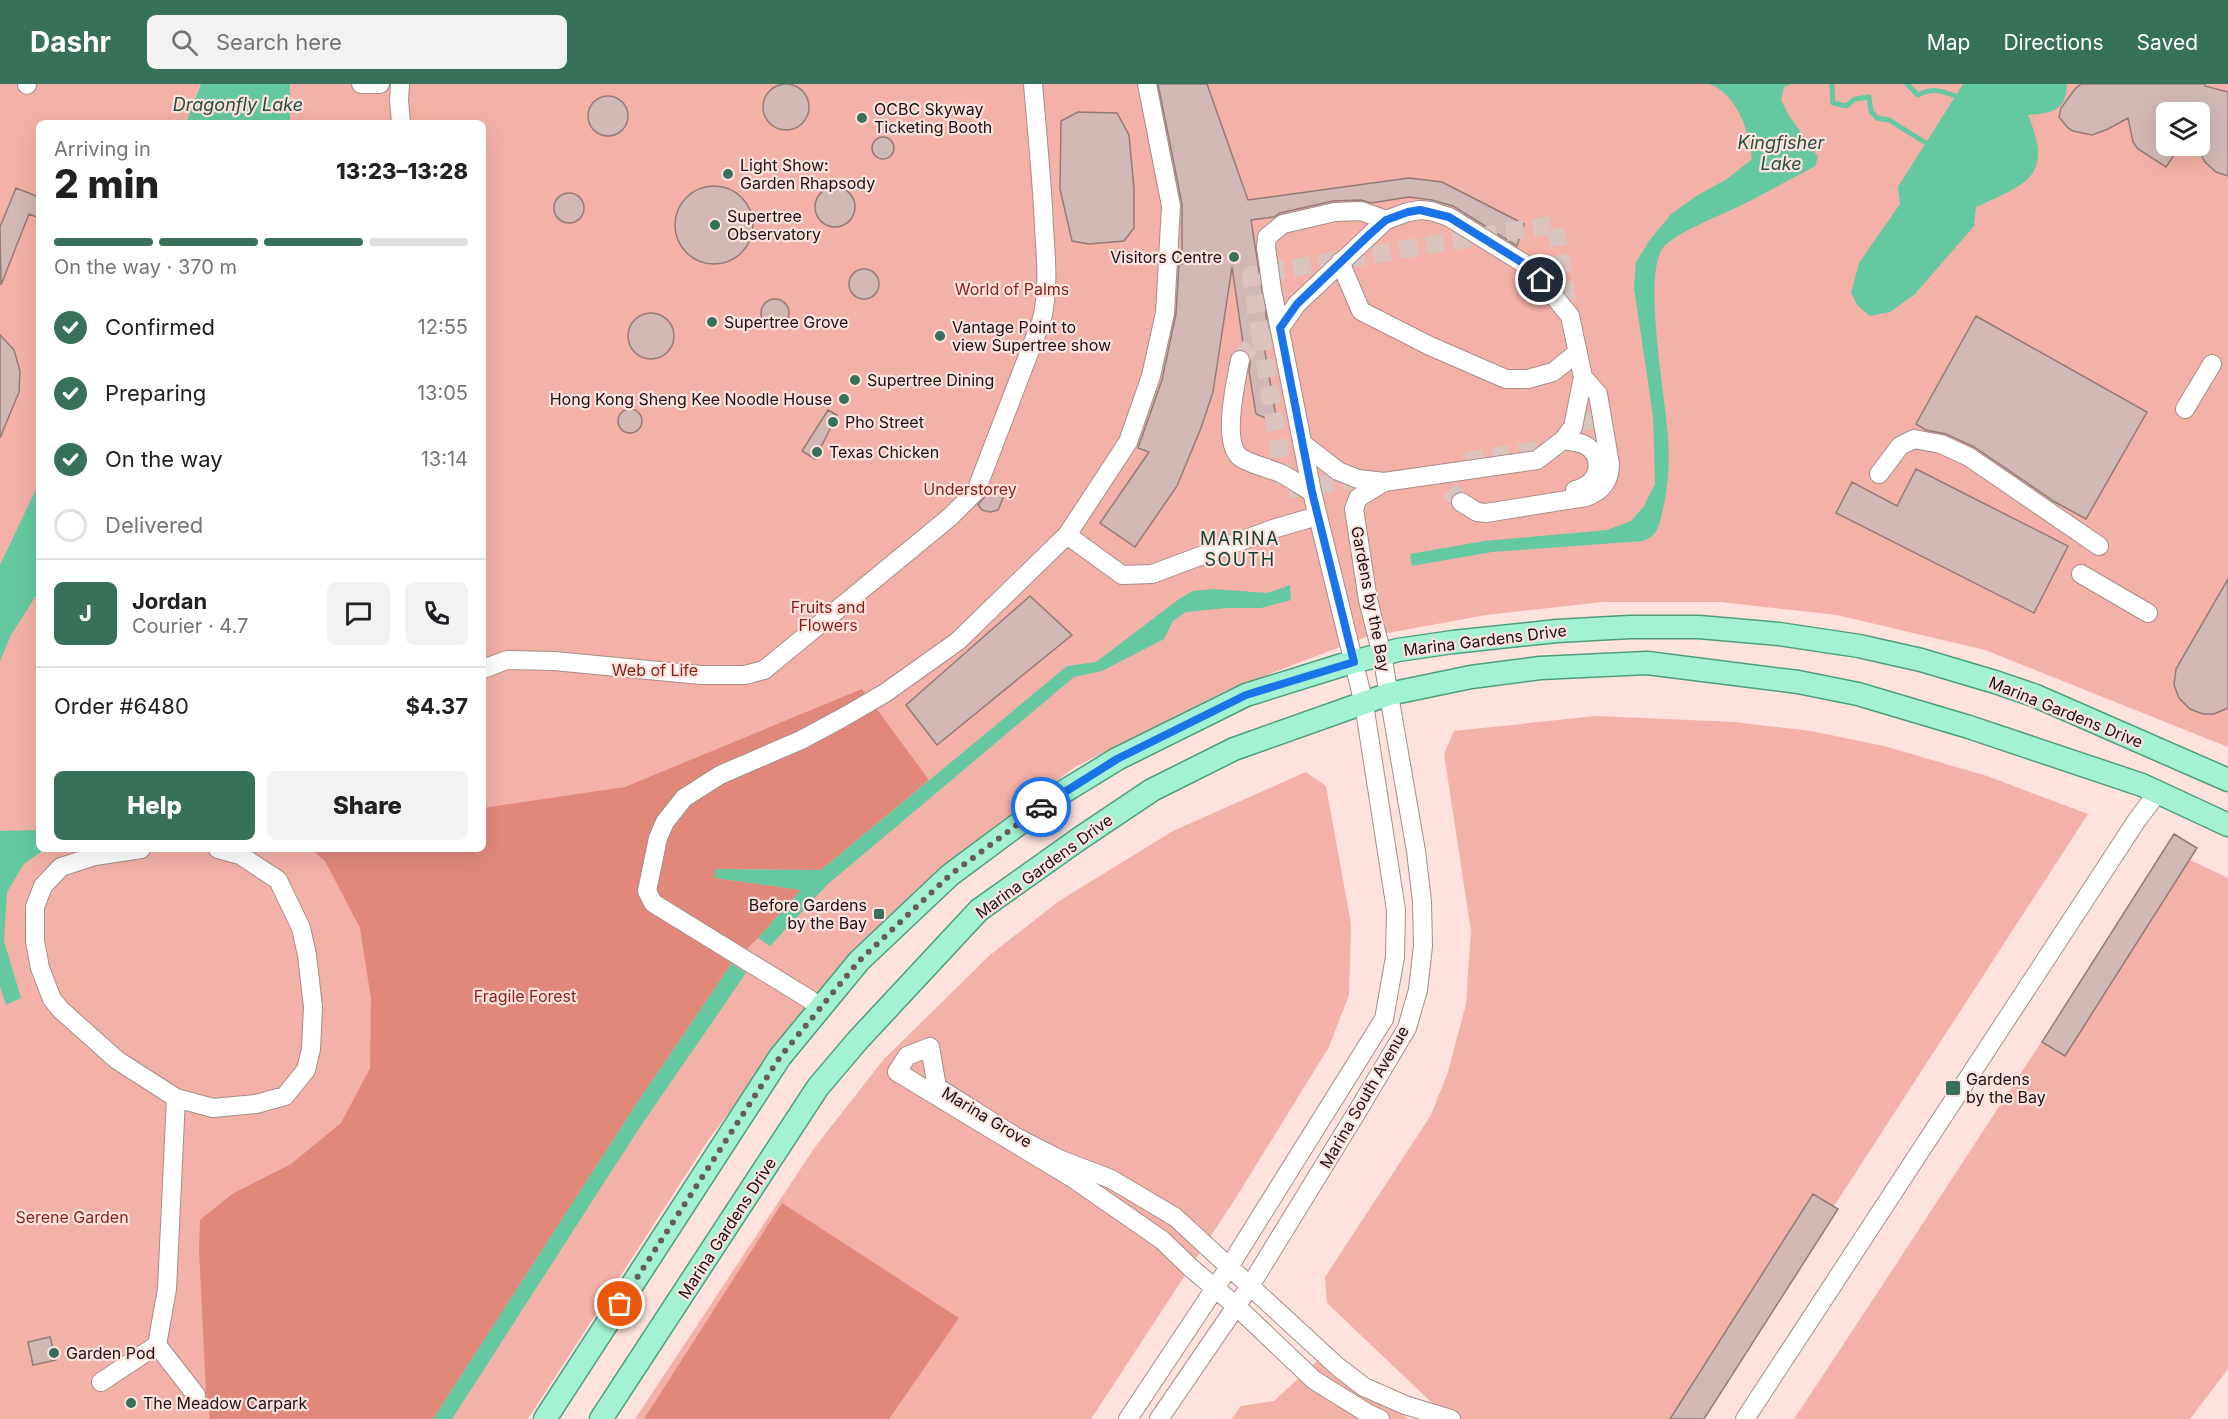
<!DOCTYPE html>
<html lang="en">
<head>
<meta charset="utf-8">
<style>
  :root { --surface:#fff; --page:#f2f2f2; --text:#202124; --muted:#757577; --line:#e0e0e0; --accent:#387159 }
  body { margin:0; font-family:Inter,sans-serif; background:var(--page); color:var(--text); height:100vh; display:flex; flex-direction:column; font-size:22px; white-space:nowrap }
  * { box-sizing:border-box; margin:0 }
  p { font-size:20px; color:var(--muted) }
  .icon { flex:none; width:33px; height:33px; fill:none; stroke:currentColor; stroke-width:2; stroke-linecap:round; stroke-linejoin:round }
  .map { position:relative; flex:1; overflow:hidden }
  .details { position:absolute; left:36px; top:36px; width:450px; height:732px; display:flex; flex-direction:column; background:var(--surface); border-radius:9px; box-shadow:0 6px 24px #0002 }
  .details>* { flex:none }
  .buttons { position:absolute; left:2156px; top:18px; display:grid; gap:12px }
  .buttons a { display:grid; place-items:center; width:54px; height:54px; border-radius:9px; background:var(--surface); box-shadow:0 6px 24px #0002; font-size:30px }
  .pin { position:absolute; display:grid; place-items:center; width:51px; height:51px; color:#fff; margin:-26px; border:3px solid #fff; border-radius:50%; box-shadow:0 2px 6px #0007 }
  .courier { position:absolute; display:grid; place-items:center; width:60px; height:60px; margin:-30px; border:4px solid #1a73e8; border-radius:50%; background:#fff; color:#222; box-shadow:0 2px 8px #0007 }
  .headline em { font-style:normal; font-weight:800 }
  .headline div { display:flex; flex-direction:column-reverse }
  .headline { display:flex; align-items:center; justify-content:space-between; height:102px; padding:0 18px }
  h1 { font-size:39px; font-weight:800; line-height:45px }
  .bar { display:grid; grid-template-columns:repeat(4,1fr); gap:9px 6px; align-content:center; height:72px; padding:0 18px }
  .bar i { height:8px; border-radius:4px; background:var(--line) }
  .bar .current { background:var(--accent) }
  .bar p { grid-column:span 4 }
  .line { display:flex; align-items:center; gap:15px; padding:0 18px; border-top:2px solid var(--line) }
  .line div { flex:1 }
  .round { display:grid; place-items:center; flex:none; width:63px; height:63px; border-radius:9px; background:var(--page) }
  ol { padding:0 18px; list-style:none }
  li { display:flex; align-items:center; gap:18px; height:66px }
  li p { margin-inline-start:auto }
  li .icon { padding:6px; border-radius:50%; background:var(--accent); color:#fff; stroke-width:4 }
  li:last-child { color:var(--muted) }
  li i { width:33px; height:33px; border:3px solid var(--line); border-radius:50% }
  .button { display:flex; gap:12px; margin-top:auto; padding:12px 18px }
  .button a { flex:1; height:69px; border-radius:9px; background:var(--accent); color:#fff; font-size:24px; font-weight:800; line-height:69px; text-align:center }
  .button a+a { background:var(--page); color:var(--text) }
  header { display:flex; align-items:center; gap:36px; box-sizing:border-box; height:84px; padding:0 30px; background:var(--accent); color:#fff }
  header strong { font-size:28px }
  nav { display:flex; gap:33px; margin-inline-start:auto; font-size:21px }
  .search { width:420px; height:54px; background:var(--page); display:flex; align-items:center; gap:15px; box-sizing:border-box; padding:0 21px; border-radius:9px; color:var(--muted); font-size:22px }
  .map>svg:first-child { display:block }
  .green { fill:#f4b1a7; fill-rule:evenodd }
  .forest { fill:#e2887b }
  .water { fill:#64c9a0 }
  .lines { fill:none; stroke-linecap:round; stroke-linejoin:round }
  .stream { stroke:#64c9a0; stroke-width:5 }
  .building { fill:#d2b8b4; stroke:#937b77; stroke-width:1.5 }
  .minor-tunnel { stroke:#dbc3be; stroke-width:18; stroke-dasharray:18 9; stroke-linecap:butt }
  .minor-casing { stroke:#a68d89; stroke-width:20 }
  .major-casing { stroke:#4d9e7d; stroke-width:25 }
  .minor { stroke:#fff; stroke-width:18 }
  .major { stroke:#a4f2d4; stroke-width:22 }
  .done { stroke:#6a5b58; stroke-width:6; stroke-dasharray:0 10.8 }
  .route { stroke:#1a73e8; stroke-width:8 }
  .poi-dot { fill:#387159; stroke:#fde2dd; stroke-width:2 }
  .labels { text-anchor:middle; dominant-baseline:central; stroke-width:4.5; stroke-linejoin:round; paint-order:stroke }
  .poi-label { font-size:16px; fill:#1b1211; stroke:#fde2dd; text-anchor:start }
  .park-label { font-size:16px; fill:#891e17; stroke:#fde2dd }
  .street-label { font-size:16px; fill:#1b1211; stroke:#fde2dd }
  .water-label { font-size:18px; font-style:italic; fill:#24503e; stroke:#fde2dd }
  .neighbourhood-label { font-size:18px; letter-spacing:1.5px; fill:#144331; stroke:#fde2dd }
</style>
</head>
<body>
<header>
<strong>Dashr</strong>
<div class="search"><svg class="icon" aria-label="search" viewBox="0 0 24 24"><circle cx="10" cy="10" r="6"/><path d="M15 15l6 6"/></svg>Search here</div>
<nav><a>Map</a><a>Directions</a><a>Saved</a></nav>
</header>
<div class="map">
<svg width="2228" height="1335" viewBox="0 0 2228 1335">
  <rect width="100%" height="100%" fill="#fde2dd"/>
  <path class="green" d="M 0,0 L 2228,0 L 2228,663 L 1985,566 L 1837,531 L 1720,518 L 1603,518 L 1486,531 L 1366,553 L 1225,607 L 1075,683 L 942,782 L 821,904 L 707,1058 L 528,1335 L 0,1335 ZM 2166,28 L 2199,28 L 2199,62 L 2166,62 ZM 39,39 L 483,39 L 483,765 L 39,765 Z
    M 1596,632 L 1734,638 L 1811,647 L 1884,662 L 1987,692 L 2088,730 L 1696,1335 L 1449,1335 L 1327,1219 L 1325,1193 L 1431,1031 L 1448,988 L 1466,920 L 1471,847 L 1444,670 L 1454,647 Z
    M 1306,688 L 1326,702 L 1351,840 L 1349,911 L 1329,963 L 1237,1112 L 1091,1335 L 635,1335 L 815,1063 L 884,975 L 990,871 L 1059,817 L 1173,747 Z
    M 2169,766 L 2228,794 L 2228,1285 L 2190,1335 L 1794,1335 C 1920,1146 2042,954 2169,766 Z
    M 1330,1265 L 1408,1335 L 1232,1335 L 1241,1322 L 1274,1317 Z"/>
  <path class="forest" d="M 862,605 L 929,696 L 821,786 L 715,785 L 715,794 L 801,806 L 758,854 L 732,879 L 635,1022 L 433,1335 L 210,1335 L 206,1309 L 199,1165 L 200,1136 L 232,1110 L 291,1080 L 341,1039 L 370,984 L 371,915 L 360,844 L 325,777 L 311,765 L 483,765 L 483,724 L 625,703 Z
    M 782,1119 L 959,1234 L 889,1335 L 644,1335 Z"/>
  <path class="water" d="M 201,0 L 290,0 L 290,39 L 186,39 Z
    M 1709,0 L 1791,0 L 1784,3 L 1781,16 L 1788,30 L 1818,73 L 1815,82 C 1787,97 1759,113 1731,126 C 1714,134 1674,150 1663,164 C 1642,191 1666,315 1668,353 C 1670,377 1668,406 1662,429 C 1659,443 1657,452 1643,457 L 1492,468 L 1412,482 L 1410,470 L 1484,457 L 1607,446 L 1631,437 L 1644,422 L 1655,400 L 1653,332 L 1634,204 L 1636,178 L 1649,157 L 1671,130 L 1698,111 L 1727,95 L 1752,75 C 1750,49 1737,9 1709,0 Z
    M 1963,0 L 2067,0 C 2066,28 2051,29 2028,31 C 2054,93 2027,99 1976,123 L 1974,142 L 1915,210 L 1890,228 L 1870,232 L 1858,222 L 1851,209 L 1859,179 L 1900,120 L 1898,103 Z
    M 39,399 L 39,507 L 11,551 L 0,577 L 0,481 Z
    M 1290,501 L 1291,516 L 1261,524 L 1226,524 L 1186,528 L 1173,537 L 1164,555 L 1102,587 L 1074,593 L 828,800 L 770,862 L 758,854 L 801,806 L 715,794 L 715,785 L 821,786 L 1067,582 L 1096,578 L 1179,515 L 1193,507 L 1213,505 L 1267,509 Z
    M 39,746 L 39,765 L 45,765 L 24,780 L 7,808 L 4,857 L 21,914 L 6,921 L 0,902 L 0,747 Z
    M 732,879 L 746,889 L 638,1046 L 452,1335 L 433,1335 L 635,1022 Z"/>
  <g class="lines">
    <path class="stream" d="M 1832,0 L 1833,19 L 1846,22 L 1855,15 L 1869,13 L 1871,27 L 1877,34 L 1889,36 L 1926,59
      M 1907,0 L 1918,11 C 1932,4 1940,6 1955,12"/>
  </g>
  <path class="building" d="M763 23a23 23 0 1 1 46 0a23 23 0 1 1-46 0Z
    M 1158,0 L 1207,0 L 1248,116 L 1409,94 L 1442,98 L 1524,140 L 1517,162 L 1453,122 L 1432,116 L 1409,113 L 1371,119 L 1361,116 L 1333,117 L 1280,129 L 1274,133 L 1251,136 L 1268,244 L 1263,256 L 1277,339 L 1256,330 L 1249,287 L 1251,273 L 1244,266 L 1232,183 L 1213,308 L 1201,344 L 1177,402 L 1135,463 L 1100,439 L 1149,368 L 1138,364 L 1162,296 L 1176,230 L 1179,180 L 1182,180 L 1182,120 Z
    M 2081,0 L 2205,0 L 2205,2 L 2228,8 L 2228,92 L 2216,88 L 2205,78 L 2199,68 L 2199,28 L 2166,28 L 2166,62 L 2180,62 L 2166,83 L 2138,65 L 2133,58 L 2128,34 L 2108,45 L 2092,51 L 2073,47 L 2068,44 L 2059,33 L 2061,24 L 2075,5 Z
    M588 32a20 20 0 1 1 40 0a20 20 0 1 1-40 0Z
    M 1078,28 L 1117,29 L 1129,51 L 1134,105 L 1134,144 L 1124,157 L 1089,160 L 1072,157 L 1060,105 L 1061,37 Z
    M872 64a11 11 0 1 1 22 0a11 11 0 1 1-22 0Z
    M675 141a39 39 0 1 1 78 0a39 39 0 1 1-78 0Z
    M815 123a20 20 0 1 1 40 0a20 20 0 1 1-40 0Z
    M 16,104 L 39,113 L 39,134 L 29,130 L 1,201 L 0,143 Z
    M554 124a15 15 0 1 1 30 0a15 15 0 1 1-30 0Z
    M849 200a15 15 0 1 1 30 0a15 15 0 1 1-30 0Z
    M761 229a14 14 0 1 1 28 0a14 14 0 1 1-28 0Z
    M628 252a23 23 0 1 1 46 0a23 23 0 1 1-46 0Z
    M 1976,232 L 2147,328 L 2086,435 L 2055,418 L 1974,363 L 1946,350 L 1926,346 L 1916,340 Z
    M 0,251 L 14,266 L 20,287 L 19,308 L 0,354 Z
    M618 337a12 12 0 1 1 24 0a12 12 0 1 1-24 0Z
    M 828,326 L 837,331 L 815,375 L 802,367 Z
    M 1916,385 L 2068,462 L 2034,529 L 1836,429 L 1852,398 L 1897,422 Z
    M 990,403 L 999,406 L 1003,414 L 998,426 L 990,428 L 982,426 L 978,421 L 986,411 Z
    M 2228,495 L 2228,624 L 2214,630 L 2203,630 L 2190,625 L 2179,614 L 2174,601 L 2176,585 Z
    M 1030,512 L 1072,551 L 937,661 L 906,621 Z
    M 2174,750 L 2197,764 L 2065,972 L 2042,958 Z
    M 1813,1110 L 1838,1125 L 1704,1335 L 1670,1335 Z
    M 50,1253 L 56,1276 L 33,1281 L 28,1258 Z"/>
  <g class="lines">
    <path class="minor-tunnel" d="M 1260,249 L 1286,406 L 1362,394
      M 1240,276 L 1260,249 L 1251,191 L 1555,140 L 1570,237
      M 1466,377 L 1588,358 L 1580,309
      M 1438,382 L 1446,402 L 1461,418"/>
    <g class="minor-casing">
      <path id="minor" d="M 361,0 L 380,0
        M 400,0 L 399,16 L 401,39
        M 27,1 L 27,0
        M 1340,178 L 1361,227 L 1430,262 L 1506,295 L 1528,295 L 1553,288 L 1578,268
        M 1280,244 L 1297,220 L 1386,136 L 1408,128 L 1420,126 L 1431,127 L 1449,133 L 1523,179 L 1541,196 L 1570,232 L 1583,293 L 1573,343 L 1563,356 L 1537,376 L 1384,398 L 1358,395 L 1338,387 L 1303,360
        M 1240,276 C 1236,297 1221,360 1241,374 C 1253,381 1268,384 1280,389 C 1291,394 1301,402 1312,408
        M 2185,325 L 2212,280
        M 1563,356 C 1569,357 1577,358 1583,360 C 1606,371 1601,401 1575,406
        M 1879,390 L 1900,362 L 1914,355 L 1941,360 L 1969,373 L 2099,462
        M 1461,418 L 1477,428 L 1486,429 L 1586,413 C 1603,407 1610,397 1610,380 L 1598,310 L 1583,293
        M 1067,451 L 1122,491 L 1152,490 L 1273,445 L 1317,432
        M 2081,490 L 2148,529
        M 483,585 L 507,576 L 554,577 L 701,591 L 745,591 L 764,586 L 950,433 L 976,407 L 1042,235 C 1049,204 1046,174 1044,143 C 1042,95 1037,48 1033,0
        M 141,765 L 95,772 L 61,783 L 43,802 L 35,823 L 35,857 L 40,884 L 52,915 L 61,926 L 117,976 L 176,1014 L 213,1024 L 256,1020 L 285,1012 L 306,986 L 311,965 L 313,923 L 307,871 L 301,844 L 278,796 L 240,771 L 218,765
        M 820,924 L 809,915 L 653,819 L 647,807 L 658,754 L 665,738 L 684,714 L 720,691 L 801,656 L 842,634 L 885,609 L 958,557 L 1067,451 L 1128,358 L 1151,292 L 1165,229 L 1171,122 L 1147,0
        M 157,1261 L 167,1205 L 176,1014
        M 101,1298 L 157,1261 L 196,1311
        M 1128,1335 L 1229,1183 L 1384,935 L 1395,873 L 1396,826 L 1364,620 L 1312,408 L 1272,206 L 1266,163 L 1267,153 L 1283,140 L 1335,128 L 1361,127 L 1386,136
        M 1159,1335 L 1250,1202 L 1360,1023 L 1407,944 L 1418,906 L 1423,862 L 1422,818 L 1416,767 L 1382,571 L 1368,516 L 1354,425 L 1358,414 L 1384,398
        M 1380,1335 L 1367,1329 L 1314,1296 L 1235,1221 L 1191,1184 L 1162,1156 L 1074,1095 L 897,988 L 907,972 L 930,963 L 937,1003 L 1016,1053 L 1059,1075 L 1111,1095 L 1175,1133 L 1338,1283 L 1364,1303 L 1405,1321 L 1451,1335
        M 1745,1335 L 2137,736 L 2158,708"/>
    </g>
    <g class="major-casing">
      <path id="major" d="M 545,1335 L 780,973 L 859,877 L 950,791 L 1055,713 L 1117,675 L 1246,611 L 1342,581 L 1398,566 L 1453,558 L 1557,547 L 1630,543 L 1699,543 L 1779,550 L 1859,562 L 1921,576 L 1995,598 L 2036,612 L 2228,696
        M 601,1335 L 818,1003 L 858,956 L 979,826 L 1079,755 L 1152,706 L 1234,665 L 1389,610 L 1471,593 L 1540,584 L 1647,579 L 1798,598 L 1858,610 L 1969,643 L 2142,701 L 2228,741"/>
    </g>
    <use href="#minor" class="minor"/>
    <use href="#major" class="major"/>
  </g>
  <g class="lines">
    <path class="done" d="M 620,1220 L 780,973 L 859,877 L 950,791 L 1041,723"/>
    <path class="route" d="M 1041,723 L 1117,675 L 1246,611 L 1354,578 L 1312,408 L 1280,244 L 1297,220 L 1370,150 L 1386,136 L 1408,128 L 1420,126 L 1449,133 L 1523,179 L 1541,196"/>
  </g>
  <g class="poi-dot">
    <circle cx="862" cy="34" r="6"/>
    <circle cx="728" cy="90" r="6"/>
    <circle cx="715" cy="141" r="6"/>
    <circle cx="1234" cy="173" r="6"/>
    <circle cx="712" cy="238" r="6"/>
    <circle cx="940" cy="252" r="6"/>
    <circle cx="855" cy="296" r="6"/>
    <circle cx="844" cy="315" r="6"/>
    <circle cx="833" cy="338" r="6"/>
    <circle cx="817" cy="368" r="6"/>
    <rect x="873" y="824" width="12" height="12" rx="3"/>
    <rect x="1945" y="996" width="16" height="16" rx="3"/>
    <circle cx="54" cy="1269" r="6"/>
    <circle cx="131" cy="1319" r="6"/>
  </g>
  <g class="labels">
    <g class="poi-label">
      <text x="874" y="25">OCBC Skyway<tspan x="874" dy="18">Ticketing Booth</tspan></text>
      <text x="740" y="81">Light Show:<tspan x="740" dy="18">Garden Rhapsody</tspan></text>
      <text x="727" y="132">Supertree<tspan x="727" dy="18">Observatory</tspan></text>
      <text x="1222" y="173" text-anchor="end">Visitors Centre</text>
      <text x="724" y="238">Supertree Grove</text>
      <text x="952" y="243">Vantage Point to<tspan x="952" dy="18">view Supertree show</tspan></text>
      <text x="867" y="296">Supertree Dining</text>
      <text x="832" y="315" text-anchor="end">Hong Kong Sheng Kee Noodle House</text>
      <text x="845" y="338">Pho Street</text>
      <text x="829" y="368">Texas Chicken</text>
      <text x="867" y="821" text-anchor="end">Before Gardens<tspan x="867" dy="18">by the Bay</tspan></text>
      <text x="1966" y="995">Gardens<tspan x="1966" dy="18">by the Bay</tspan></text>
      <text x="66" y="1269">Garden Pod</text>
      <text x="143" y="1319">The Meadow Carpark</text>
    </g>
    <g class="park-label">
      <text x="1012" y="205">World of Palms</text>
      <text x="970" y="405">Understorey</text>
      <text x="828" y="523">Fruits and<tspan x="828" dy="18">Flowers</tspan></text>
      <text x="655" y="586">Web of Life</text>
      <text x="525" y="912">Fragile Forest</text>
      <text x="72" y="1133">Serene Garden</text>
    </g>
    <g class="street-label">
      <text transform="translate(1371 515) rotate(79)">Gardens by the Bay</text>
      <text transform="translate(1485 556) rotate(-7)">Marina Gardens Drive</text>
      <text transform="translate(2066 628) rotate(22)">Marina Gardens Drive</text>
      <text transform="translate(1044 782) rotate(-36)">Marina Gardens Drive</text>
      <text transform="translate(1364 1013) rotate(-60)">Marina South Avenue</text>
      <text transform="translate(987 1033) rotate(31)">Marina Grove</text>
      <text transform="translate(727 1144) rotate(-57)">Marina Gardens Drive</text>
    </g>
    <g class="water-label">
      <text x="238" y="20">Dragonfly Lake</text>
      <text x="1781" y="58">Kingfisher<tspan x="1781" dy="21">Lake</tspan></text>
    </g>
    <g class="neighbourhood-label">
      <text x="1240" y="454">MARINA<tspan x="1240" dy="21">SOUTH</tspan></text>
    </g>
  </g>
</svg>
<div class="buttons">
<a><svg class="icon" aria-label="layers" viewBox="0 0 24 24"><path d="M12 4l9 5-9 5-9-5zM3 14l9 5 9-5"/></svg></a>
</div>
<div class="pin" style="left:620px;top:1220px;background:#ea580c"><svg class="icon" aria-label="bag" viewBox="0 0 24 24"><path d="M5 8h14l-1 12H6zM9 8a3 3 0 0 1 6 0"/></svg></div>
<div class="pin" style="left:1541px;top:196px;background:#1f2937"><svg class="icon" aria-label="home" viewBox="0 0 24 24"><path d="M3 11l9-7 9 7M6 9v11h12V9"/></svg></div>
<div class="courier" style="left:1041px;top:723px"><svg class="icon" aria-label="car" viewBox="0 0 24 24"><path d="M5 17H2v-5l4-1 3-4h7l3 4 3 1v5h-3M9 17h6M6 11h13"/><circle cx="7" cy="17" r="2"/><circle cx="17" cy="17" r="2"/></svg></div>
<section class="details">
<div class="headline"><div><h1>2 min</h1><p>Arriving in</p></div><em>13:23–13:28</em></div>
<div class="bar"><i class="current"></i><i class="current"></i><i class="current"></i><i></i><p>On the way · 370 m</p></div>
<ol>
<li><svg class="icon" aria-label="check" viewBox="0 0 24 24"><path d="M5 12l5 5 9-10"/></svg>Confirmed<p>12:55</p></li>
<li><svg class="icon" aria-label="check" viewBox="0 0 24 24"><path d="M5 12l5 5 9-10"/></svg>Preparing<p>13:05</p></li>
<li><svg class="icon" aria-label="check" viewBox="0 0 24 24"><path d="M5 12l5 5 9-10"/></svg>On the way<p>13:14</p></li>
<li><i></i>Delivered</li>
</ol>
<div class="line" style="height:108px"><b class="round" style="background:var(--accent);color:#fff">J</b><div><b>Jordan</b><p>Courier · 4.7</p></div><a class="round"><svg class="icon" aria-label="chat" viewBox="0 0 24 24"><path d="M4 5h16v11H9l-5 4z"/></svg></a><a class="round"><svg class="icon" aria-label="phone" viewBox="0 0 24 24"><path d="M5 4h4l2 5-3 2q2 4 5 5l2-3 5 2v4C11 20 4 13 5 4z"/></svg></a></div>
<div class="line" style="height:78px"><div>Order #6480</div><b>$4.37</b></div>
<div class="button"><a>Help</a><a>Share</a></div>
</section>
</div>
</body>
</html>
